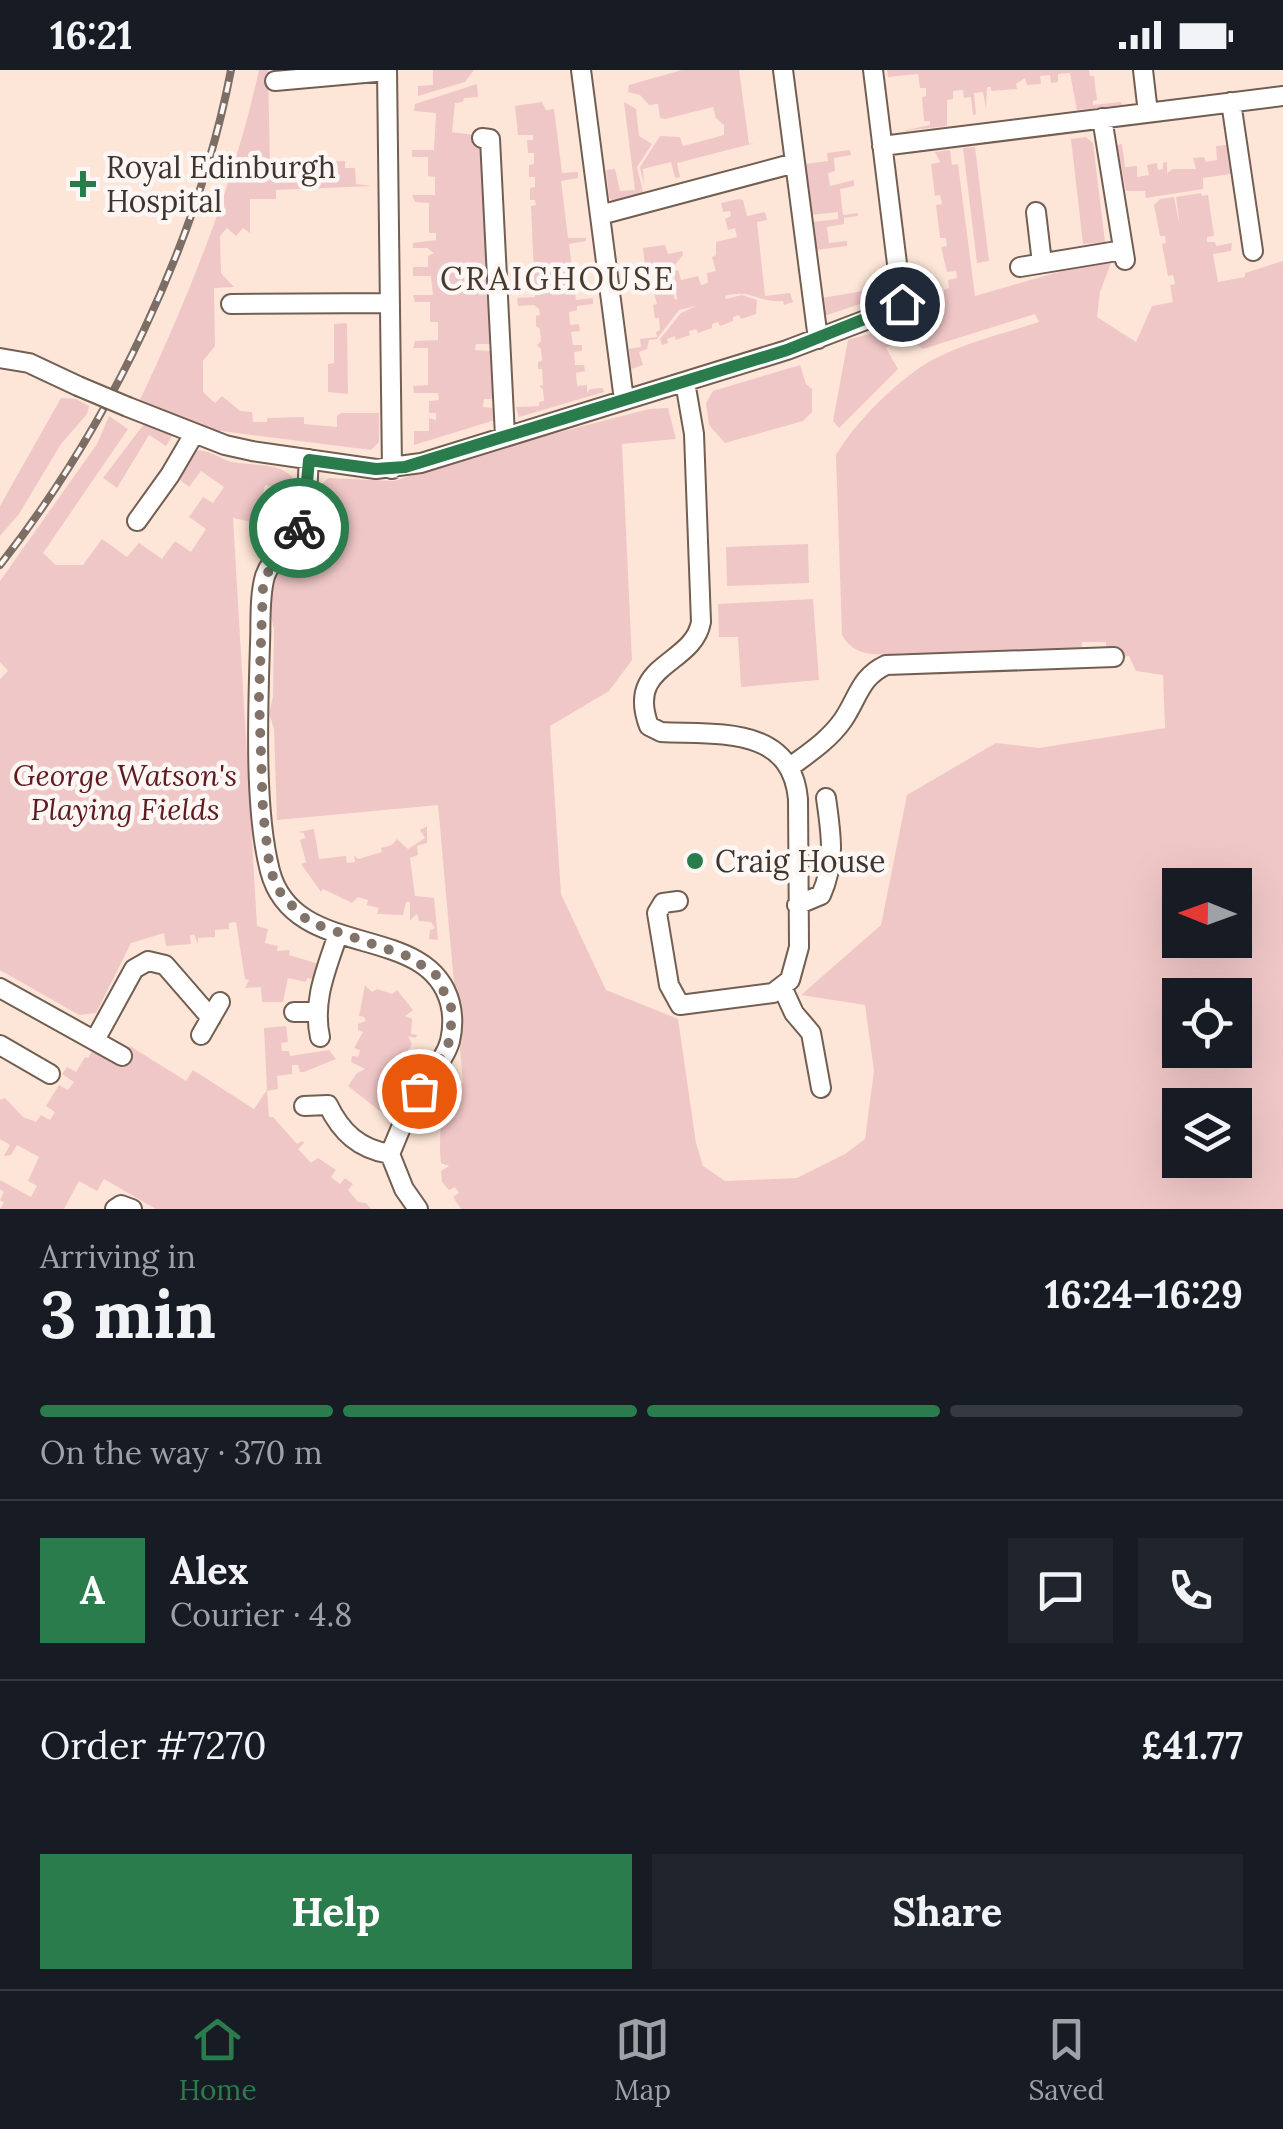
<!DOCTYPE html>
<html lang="en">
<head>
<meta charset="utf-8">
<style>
  :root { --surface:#171b24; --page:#20242c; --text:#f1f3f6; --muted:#9ea1a6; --line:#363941; --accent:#2b7c4c }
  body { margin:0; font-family:Lora,serif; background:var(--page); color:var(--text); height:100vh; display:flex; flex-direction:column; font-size:38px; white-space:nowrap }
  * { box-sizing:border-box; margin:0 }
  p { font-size:32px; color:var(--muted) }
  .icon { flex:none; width:55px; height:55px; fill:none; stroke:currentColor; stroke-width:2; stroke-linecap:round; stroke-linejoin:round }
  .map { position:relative; height:1139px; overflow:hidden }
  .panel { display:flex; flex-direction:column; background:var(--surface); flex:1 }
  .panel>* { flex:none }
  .needle { width:65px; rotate:271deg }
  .buttons { position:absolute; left:1162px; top:798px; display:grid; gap:20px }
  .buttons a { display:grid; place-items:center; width:90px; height:90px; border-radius:0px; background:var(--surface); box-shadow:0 10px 40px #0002; font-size:50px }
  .pin { position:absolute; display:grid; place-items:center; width:85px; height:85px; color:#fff; margin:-42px; border:5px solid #fff; border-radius:50%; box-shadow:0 2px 10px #0007 }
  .courier { position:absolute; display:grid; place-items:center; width:100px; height:100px; margin:-50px; border:8px solid #2b7c4c; border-radius:50%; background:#fff; color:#222; box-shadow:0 2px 12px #0007 }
  .overview em { font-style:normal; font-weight:800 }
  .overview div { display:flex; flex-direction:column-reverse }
  .overview { display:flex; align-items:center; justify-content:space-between; height:170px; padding:0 40px }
  h1 { font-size:65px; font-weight:800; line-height:75px }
  .bar { display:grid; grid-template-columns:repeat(4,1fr); gap:15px 10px; align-content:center; height:120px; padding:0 40px }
  .bar i { height:12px; border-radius:8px; background:var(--line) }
  .bar .active { background:var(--accent) }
  .bar p { grid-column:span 4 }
  .line { display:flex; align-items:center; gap:25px; padding:0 40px; border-top:2px solid var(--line) }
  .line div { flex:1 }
  .round { display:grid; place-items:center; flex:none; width:105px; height:105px; border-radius:0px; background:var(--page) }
  .button { display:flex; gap:20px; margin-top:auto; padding:20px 40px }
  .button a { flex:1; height:115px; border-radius:0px; background:var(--accent); color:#fff; font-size:40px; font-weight:800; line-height:115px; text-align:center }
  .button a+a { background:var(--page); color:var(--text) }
  .status { display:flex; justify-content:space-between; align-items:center; height:70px; padding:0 50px; background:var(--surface); direction:ltr }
  .status svg { height:28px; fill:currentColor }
  .tab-bar { display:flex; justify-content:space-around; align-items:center; height:140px; border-top:2px solid var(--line); background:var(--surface); font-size:28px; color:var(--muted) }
  .tab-bar a { display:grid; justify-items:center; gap:5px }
  .tab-bar .active { color:var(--accent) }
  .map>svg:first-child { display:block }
  .green { fill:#f0c7c7; fill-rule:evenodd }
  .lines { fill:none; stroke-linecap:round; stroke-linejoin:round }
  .minor-casing { stroke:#725f52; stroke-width:22 }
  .minor { stroke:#fff; stroke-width:18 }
  .rail-casing { stroke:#7c6e65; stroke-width:8 }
  .rail { stroke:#fcf7f4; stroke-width:4; stroke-dasharray:11; stroke-linecap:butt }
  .minor-bridge-casing { stroke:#725f52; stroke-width:22; stroke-linecap:butt }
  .minor-bridge { stroke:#fff; stroke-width:18 }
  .done { stroke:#81736a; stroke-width:10; stroke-dasharray:0 18 }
  .route { stroke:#2b7c4c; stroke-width:12 }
  .poi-dot { fill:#2b7c4c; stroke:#fcf7f4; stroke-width:4 }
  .labels { text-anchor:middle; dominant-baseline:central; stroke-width:9; stroke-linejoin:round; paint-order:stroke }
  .poi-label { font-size:30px; fill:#3e352f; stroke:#fcf7f4; text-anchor:start }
  .park-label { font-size:30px; font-style:italic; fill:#5f1a21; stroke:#fcf7f4 }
  .neighbourhood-label { font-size:32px; letter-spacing:2.5px; fill:#4a392d; stroke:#fcf7f4 }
</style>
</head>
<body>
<div class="status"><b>16:21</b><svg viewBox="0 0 49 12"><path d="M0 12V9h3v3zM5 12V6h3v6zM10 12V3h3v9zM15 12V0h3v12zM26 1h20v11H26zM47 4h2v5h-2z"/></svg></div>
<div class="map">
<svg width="1283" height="1139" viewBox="0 0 1283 1139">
  <rect width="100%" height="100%" fill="#fde6d7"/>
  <path class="green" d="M 259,0 L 268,0 L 270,93 L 345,91 L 345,98 L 355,98 L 356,114 L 372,116 L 276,120 L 276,129 L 250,129 L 250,163 L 243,158 L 236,166 L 227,158 L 220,166 L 221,203 L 234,217 L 214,218 L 215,276 L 203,291 L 203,322 L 215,333 L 222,326 L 240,341 L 252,342 L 253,352 L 267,352 L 267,348 L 304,347 L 304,354 L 337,357 L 337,346 L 341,343 L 379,343 L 379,372 L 371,380 L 213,360 L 140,330 C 190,224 234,114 259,0 Z
    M 433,0 L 474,0 L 465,12 L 418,26 L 418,16 L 433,15 Z
    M 682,0 L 739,0 L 749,74 L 755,73 L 677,93 L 680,107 L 675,108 L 671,92 L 643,99 L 644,116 L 640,97 L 660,66 L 680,67 L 683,76 L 724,65 L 724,55 L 716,48 L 713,37 L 665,49 L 660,48 L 658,34 L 649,35 L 640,25 L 628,22 L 629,15 Z
    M 887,0 L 1089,0 L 1090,6 L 1094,6 L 1097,30 L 1093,31 L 1093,35 L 1121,32 L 1122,35 L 1077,40 L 1070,3 L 1058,4 L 1058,12 L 1051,13 L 1050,5 L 1040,6 L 1041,14 L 1027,15 L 1025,8 L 1016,14 L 1017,19 L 991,21 L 991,17 L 987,17 L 986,39 L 983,22 L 974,23 L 976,44 L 973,45 L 971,27 L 964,28 L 963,20 L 953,21 L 953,29 L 947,30 L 947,56 L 902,61 L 930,55 L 930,51 L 924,51 L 922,27 L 926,26 L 926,18 L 920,18 L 918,4 L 888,7 Z
    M 477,14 L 478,27 L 464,28 L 463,32 L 455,33 L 452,62 C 464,65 476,61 482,75 L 491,274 L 476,274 L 475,280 L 491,281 L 494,329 L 484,329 L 483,337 L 494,338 L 495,350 L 414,375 L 414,361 L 429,361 L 429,348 L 436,350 L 436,343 L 429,343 L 429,331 L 439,330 L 438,323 L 414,323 L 413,316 L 428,315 L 428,278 L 413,278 L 415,271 L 438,270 L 438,252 L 430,252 L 430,232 L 415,232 L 413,225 L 433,225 L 431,206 L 413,206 L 413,197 L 428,197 L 428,186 L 434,183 L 427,178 L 413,178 L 413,173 L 436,170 L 436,163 L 429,163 L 429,133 L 415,132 L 412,125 L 435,125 L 435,107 L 428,106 L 428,87 L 412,87 L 412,80 L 434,80 L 436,43 L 414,41 L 415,34 Z
    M 542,32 L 546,40 L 554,39 L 562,103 L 578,102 L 578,108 L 561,111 L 568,168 L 586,168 L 586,171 L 569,174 L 576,230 L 593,228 L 593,234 L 577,236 L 577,240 L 569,242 L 570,255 L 579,254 L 580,261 L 571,262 L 573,275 L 582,275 L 582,281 L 574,282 L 575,295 L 584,295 L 585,301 L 576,303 L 577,316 L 587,315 L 587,323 L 590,319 L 603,318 L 604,322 L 519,347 L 516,337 L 539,336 L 539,332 L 544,331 L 543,319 L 539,316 L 543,315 L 542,299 L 538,299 L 538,292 L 542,291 L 541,279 L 537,275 L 541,271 L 540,259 L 536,256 L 536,246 L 540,245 L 539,239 L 534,235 L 518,236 L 517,228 L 535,227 L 531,136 L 536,135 L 535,130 L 530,130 L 530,118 L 535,117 L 535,107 L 529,107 L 529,95 L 534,94 L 534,83 L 528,83 L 527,70 L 533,70 L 533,65 L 518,65 L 515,36 Z
    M 624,32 L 636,39 L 639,66 L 652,74 L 637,97 L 644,126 L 616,133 L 609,128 L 606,100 L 615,99 L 620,121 L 635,120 Z
    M 1086,67 L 1093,73 L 1105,172 L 1083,174 L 1071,69 Z
    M 1122,74 L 1125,97 L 1137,96 L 1137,107 L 1149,105 L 1147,95 L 1157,93 L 1158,100 L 1163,99 L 1163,93 L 1167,92 L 1167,103 L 1173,99 L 1196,99 L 1193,88 L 1204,87 L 1206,92 L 1217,90 L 1216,76 L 1227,75 L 1231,104 L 1203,108 L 1203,119 L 1146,128 L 1145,121 L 1126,121 L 1117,75 Z
    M 975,77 L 989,191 L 977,193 L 963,78 Z
    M 850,80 L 851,85 L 834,88 L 835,101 L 828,103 L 830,116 L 854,110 L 854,116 L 840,119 L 843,145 L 858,143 L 858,146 L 844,148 L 844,154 L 827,157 L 829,173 L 847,171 L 847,176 L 816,180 L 812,152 L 838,149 L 838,142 L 811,145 L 805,94 L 828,91 L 827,83 Z
    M 950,80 L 952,95 L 958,94 L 975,226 L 1065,200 L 1111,193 L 1100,222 L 1097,247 L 1136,272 L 1152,236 L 1173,232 L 1170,215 L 1175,214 L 1173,205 L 1168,206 L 1162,174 L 1166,173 L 1165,166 L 1160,166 L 1154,135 L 1160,129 L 1174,127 L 1180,157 L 1176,127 L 1201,123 L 1202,126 L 1208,125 L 1214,166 L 1207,167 L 1207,172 L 1215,172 L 1216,176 L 1232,173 L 1231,181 L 1213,184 L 1218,212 L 1245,207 L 1245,203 L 1283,191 L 1283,1139 L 461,1139 L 453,1127 L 459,1123 L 455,1117 L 449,1120 L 442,1112 L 441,1101 L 449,1096 L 441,1093 C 439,1074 440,1059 444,1041 L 452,1042 L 454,1035 L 446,1033 L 448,1023 L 456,1024 L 458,1013 L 463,1013 L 438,735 L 277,750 L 274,659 L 269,643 L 273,627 L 274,559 L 269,539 L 270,521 L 278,500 L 309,460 L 319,417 L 328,408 L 394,411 L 498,378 L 649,339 L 668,338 L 676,369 L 622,374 L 632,590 L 609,621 L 550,656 L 561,824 L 606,920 L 678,949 L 696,1073 L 703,1096 L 725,1111 L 797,1108 L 845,1084 L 865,1069 L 874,1001 L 865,935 L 801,925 L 881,855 L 907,725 L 996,673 L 1039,678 L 1165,658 L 1163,605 L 1136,601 L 1129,586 L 1106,588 L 1106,572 L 1082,572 L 1081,583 L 912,588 L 907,583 C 882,585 855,589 842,565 L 836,385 C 855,352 902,305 936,288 C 968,272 1005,263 1039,252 L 1035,244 L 923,279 L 905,267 L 886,278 L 898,299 L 839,358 L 833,351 L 848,270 C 872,262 915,257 917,228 L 944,224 L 944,220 L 949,218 L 948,210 L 957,208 L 956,201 L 947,202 L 941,177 L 947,176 L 946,168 L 940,168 L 936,135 L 942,134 L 940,125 L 935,126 L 931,94 L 940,92 L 935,82 ZM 1180,815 L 1235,815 L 1235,870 L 1180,870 ZM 1180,925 L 1235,925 L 1235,980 L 1180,980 ZM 1180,1035 L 1235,1035 L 1235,1090 L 1180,1090 Z
    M 738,129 L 743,130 L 747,146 L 765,142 L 767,150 L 757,152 L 765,226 L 790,223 L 793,232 L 784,235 L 783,231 C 758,233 751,218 725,226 L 726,229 L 742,225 L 757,230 L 756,244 L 741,249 L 739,245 L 733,247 L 733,251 L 720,256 L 718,252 L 712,254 L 712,258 L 698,263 L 696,259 L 689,261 L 690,265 L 676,270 L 675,266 L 667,269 L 668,273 L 662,275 L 660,269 L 681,243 L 696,236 L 679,240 L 657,269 L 649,270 L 647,279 L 639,282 L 643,295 L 631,299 L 629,279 L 641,277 L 640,269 L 657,267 L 656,262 L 660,260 L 659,248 L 655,248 L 653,235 L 657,234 L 650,210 L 656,209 L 656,205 L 646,205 L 643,178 L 665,175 L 668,184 L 682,181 L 683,185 L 670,201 L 674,228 L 677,230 L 674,201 L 678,200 L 681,210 L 698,206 L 701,215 L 708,213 L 707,203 L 716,201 L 712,187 L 716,185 L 716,172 L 737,167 L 735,158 L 728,160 L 725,149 L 731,146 L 730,141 L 723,142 L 721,133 Z
    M 885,205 L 887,225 L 824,246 L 822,228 L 863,221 L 865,217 L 874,216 L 875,206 Z
    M 347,253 L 348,324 L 328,322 L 328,294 L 334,293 L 334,254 Z
    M 800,295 L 806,314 L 812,319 L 812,342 L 803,351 L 725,373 L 709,355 L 706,333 L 713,321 Z
    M 61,328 L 76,329 L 89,336 L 87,344 L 61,374 L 19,444 L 0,466 L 0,436 Z
    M 109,346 L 128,359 L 43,483 L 56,495 L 83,495 L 102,469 L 127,487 L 139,473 L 162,489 L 175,471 L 191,482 L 206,459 L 189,447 L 203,427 L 213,433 L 224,417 L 201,401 L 189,417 L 180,410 C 183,402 187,387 194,382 C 205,376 221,390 232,392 C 251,396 280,392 292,407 L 289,421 L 265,415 L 256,453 L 233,448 L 257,856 L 268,859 L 265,873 L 278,876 L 277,881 L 290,880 L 289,885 L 319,894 L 314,909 L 307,908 L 306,912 L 288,908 L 283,932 L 262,932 L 261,917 L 245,918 L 249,910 L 245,909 L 236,852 L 229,853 L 229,859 L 215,860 L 215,867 L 198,868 L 198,874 L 194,864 L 190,866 L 191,874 L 166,876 L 164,863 L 131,873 L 96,943 L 79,945 L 0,900 L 0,609 L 8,601 L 0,592 L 0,511 L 97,374 Z
    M 144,354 L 172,366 L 166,376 L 149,365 L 117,418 L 103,408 Z
    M 808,474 L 809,513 L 727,516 L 726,477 Z
    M 813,529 L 819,610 L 741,617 L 738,567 L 719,567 L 718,534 Z
    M 427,756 L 427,773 L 417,776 L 418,785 L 410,788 L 415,826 L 434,828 L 438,870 L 429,869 L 430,860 L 435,858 L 431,852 L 419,851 L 417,844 L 410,850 L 410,832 L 406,832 L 403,845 L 377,844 L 379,838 L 367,835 L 368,830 L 358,827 L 352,833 L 323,819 L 321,822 L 301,794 L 306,792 L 300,770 L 305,768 L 304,763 L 298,762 L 314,759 L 319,789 L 346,786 L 347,793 L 355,792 L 354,785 L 358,789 L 382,782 L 381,778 L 392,775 L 397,769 L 408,779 L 425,768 L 420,760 Z
    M 365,915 L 372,922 L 377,919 L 392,924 L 397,920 L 413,940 L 405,946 L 412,949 L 411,964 L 418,965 L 415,968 L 408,966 L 412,974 L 400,992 L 395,989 L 378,1015 L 402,1034 L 394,1052 L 348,1016 L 357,1003 L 365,999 L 351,992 L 352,986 L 358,987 L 360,980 L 354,978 L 363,962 L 358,960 L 358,954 L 366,951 L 364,947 L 359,946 Z
    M 286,956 L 288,972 L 281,973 L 282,981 L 289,981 L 290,986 L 329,980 L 336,989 L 304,1002 L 300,1002 L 298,995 L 292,995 L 292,1004 L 277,1006 L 278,1019 L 267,1021 L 269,1047 L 273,1047 L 297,1074 L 302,1071 L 304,1073 L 298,1079 L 311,1093 L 318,1088 L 336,1100 L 331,1107 L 340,1114 L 345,1108 L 353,1114 L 348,1120 L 358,1132 L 366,1133 L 371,1139 L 156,1139 L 104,1109 L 97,1121 L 79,1111 L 64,1139 L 0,1139 L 4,1133 L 0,1130 L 4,1122 L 0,1119 L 0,1110 L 31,1127 L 37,1116 L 28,1111 L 39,1087 L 17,1075 L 11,1085 L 4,1086 L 10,1075 L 0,1069 L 0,1030 L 5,1028 L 23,1047 L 36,1052 L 41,1045 L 50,1050 L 55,1042 L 46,1036 L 59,1015 L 68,1020 L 74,1012 L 62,1004 L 67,997 L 76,1002 L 85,987 L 88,988 L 93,980 L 117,994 L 130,976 L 186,1011 L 193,1000 L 254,1039 L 267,1020 L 264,958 Z"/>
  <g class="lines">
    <g class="minor-casing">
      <path id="minor" d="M 387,0 L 392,399
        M 581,0 L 624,330
        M 783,0 L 818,269
        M 1143,0 L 1148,43
        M 275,11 L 387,1
        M 1231,32 L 1253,181
        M 1102,48 L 1125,190
        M 482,68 L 490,69 L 505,366
        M 882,76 L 1283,26
        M 1036,142 L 1042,193
        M 600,145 L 795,93
        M 1020,197 L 1123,180
        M 231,234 L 390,233
        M 0,288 L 29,293 L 78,316
        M 128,337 L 225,375 L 252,381 L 376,399 L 421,393 L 787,280 L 900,237 L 902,234 L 873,0
        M 309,389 C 307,413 309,443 296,463 C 286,478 271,489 265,506 C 259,527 261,553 260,574 C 258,640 254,739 270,801 C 294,893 428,850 450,933 C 453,945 453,958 450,971 C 445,990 428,1005 418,1022 C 407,1041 399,1063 390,1084 L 404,1119 L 418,1139
        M 137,451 L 170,405 L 194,364
        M 790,697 C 809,683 829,670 843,650 C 858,628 860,607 886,595 L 1114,587
        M 678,831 L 663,833 L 657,843 L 669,915 L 680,935 L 773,923 L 790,910 L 799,877 L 798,729 C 791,655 717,665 661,662 L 649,656 C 625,593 693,596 701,552 L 694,364 L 685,312
        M 797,835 L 821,825 C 836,792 831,763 826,728
        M 0,918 L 122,986
        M 783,919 L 794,943 L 811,963 L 821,1018
        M 294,942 L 317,942
        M 201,965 L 220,932
        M 320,967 C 312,930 327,898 338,864
        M 95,970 L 134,899 L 148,891 L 165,895 L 211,948
        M 0,975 L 50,1004
        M 304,1036 L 328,1035 C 341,1062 359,1079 390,1084
        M 115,1139 L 121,1135 L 132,1139"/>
    </g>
    <use href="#minor" class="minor"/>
    <g class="rail-casing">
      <path id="rail" d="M 0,495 C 108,358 198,172 231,0"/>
    </g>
    <use href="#rail" class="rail"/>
    <g class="minor-bridge-casing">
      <path id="minor-bridge" d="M 78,316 L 128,337"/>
    </g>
    <use href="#minor-bridge" class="minor-bridge"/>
  </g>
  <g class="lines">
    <path class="done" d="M 299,458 L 271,494 L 263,517 L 259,627 L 263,742 L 270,800 L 282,826 L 309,852 L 410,887 L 436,905 L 451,937 L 451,966 L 446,980 L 419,1021"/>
    <path class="route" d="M 299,458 L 304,445 L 309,390 L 376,399 L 405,397 L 787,280 L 902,234"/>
  </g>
  <g class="poi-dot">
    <path d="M78 99h10v10h10v10h-10v10h-10v-10h-10v-10h10z"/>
    <circle cx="695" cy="791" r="10"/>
  </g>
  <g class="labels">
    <g class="poi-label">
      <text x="106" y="97">Royal Edinburgh<tspan x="106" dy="34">Hospital</tspan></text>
      <text x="715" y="791">Craig House</text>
    </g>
    <g class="park-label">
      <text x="125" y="705">George Watson's<tspan x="125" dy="34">Playing Fields</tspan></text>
    </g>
    <g class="neighbourhood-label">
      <text x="558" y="208">CRAIGHOUSE</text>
    </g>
  </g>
</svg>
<div class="buttons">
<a><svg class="needle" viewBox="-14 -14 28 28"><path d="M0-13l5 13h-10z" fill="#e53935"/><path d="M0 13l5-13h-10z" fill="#9ea1a6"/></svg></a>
<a><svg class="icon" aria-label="locate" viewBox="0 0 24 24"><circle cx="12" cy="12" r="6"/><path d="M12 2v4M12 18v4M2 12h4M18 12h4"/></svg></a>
<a><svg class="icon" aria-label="layers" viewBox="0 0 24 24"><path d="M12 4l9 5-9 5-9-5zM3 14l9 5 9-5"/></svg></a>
</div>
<div class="pin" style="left:419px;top:1021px;background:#ea580c"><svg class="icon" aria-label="bag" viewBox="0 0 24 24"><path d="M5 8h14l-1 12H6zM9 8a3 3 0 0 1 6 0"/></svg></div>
<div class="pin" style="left:902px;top:234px;background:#1f2937"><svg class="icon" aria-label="home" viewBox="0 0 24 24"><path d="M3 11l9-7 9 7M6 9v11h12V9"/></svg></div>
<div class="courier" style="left:299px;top:458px"><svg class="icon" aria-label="bike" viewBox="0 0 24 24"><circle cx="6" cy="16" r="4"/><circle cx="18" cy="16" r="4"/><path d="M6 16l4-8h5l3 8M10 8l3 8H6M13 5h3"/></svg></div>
</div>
<section class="panel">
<div class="overview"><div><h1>3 min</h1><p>Arriving in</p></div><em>16:24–16:29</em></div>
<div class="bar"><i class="active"></i><i class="active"></i><i class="active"></i><i></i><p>On the way · 370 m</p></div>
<div class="line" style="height:180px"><b class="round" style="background:var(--accent);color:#fff">A</b><div><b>Alex</b><p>Courier · 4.8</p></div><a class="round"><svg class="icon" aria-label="chat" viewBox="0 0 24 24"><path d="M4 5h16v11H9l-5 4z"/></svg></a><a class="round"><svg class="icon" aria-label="phone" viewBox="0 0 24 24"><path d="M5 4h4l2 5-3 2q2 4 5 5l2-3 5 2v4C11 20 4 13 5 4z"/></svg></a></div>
<div class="line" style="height:130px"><div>Order #7270</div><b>£41.77</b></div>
<div class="button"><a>Help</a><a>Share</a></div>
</section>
<nav class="tab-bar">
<a class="active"><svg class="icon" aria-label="home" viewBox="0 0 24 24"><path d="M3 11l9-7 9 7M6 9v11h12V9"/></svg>Home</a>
<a><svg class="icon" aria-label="map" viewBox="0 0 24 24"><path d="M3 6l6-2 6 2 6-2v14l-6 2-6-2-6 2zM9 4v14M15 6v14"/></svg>Map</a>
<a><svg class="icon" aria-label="saved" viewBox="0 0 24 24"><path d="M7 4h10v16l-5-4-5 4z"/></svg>Saved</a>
</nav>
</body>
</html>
